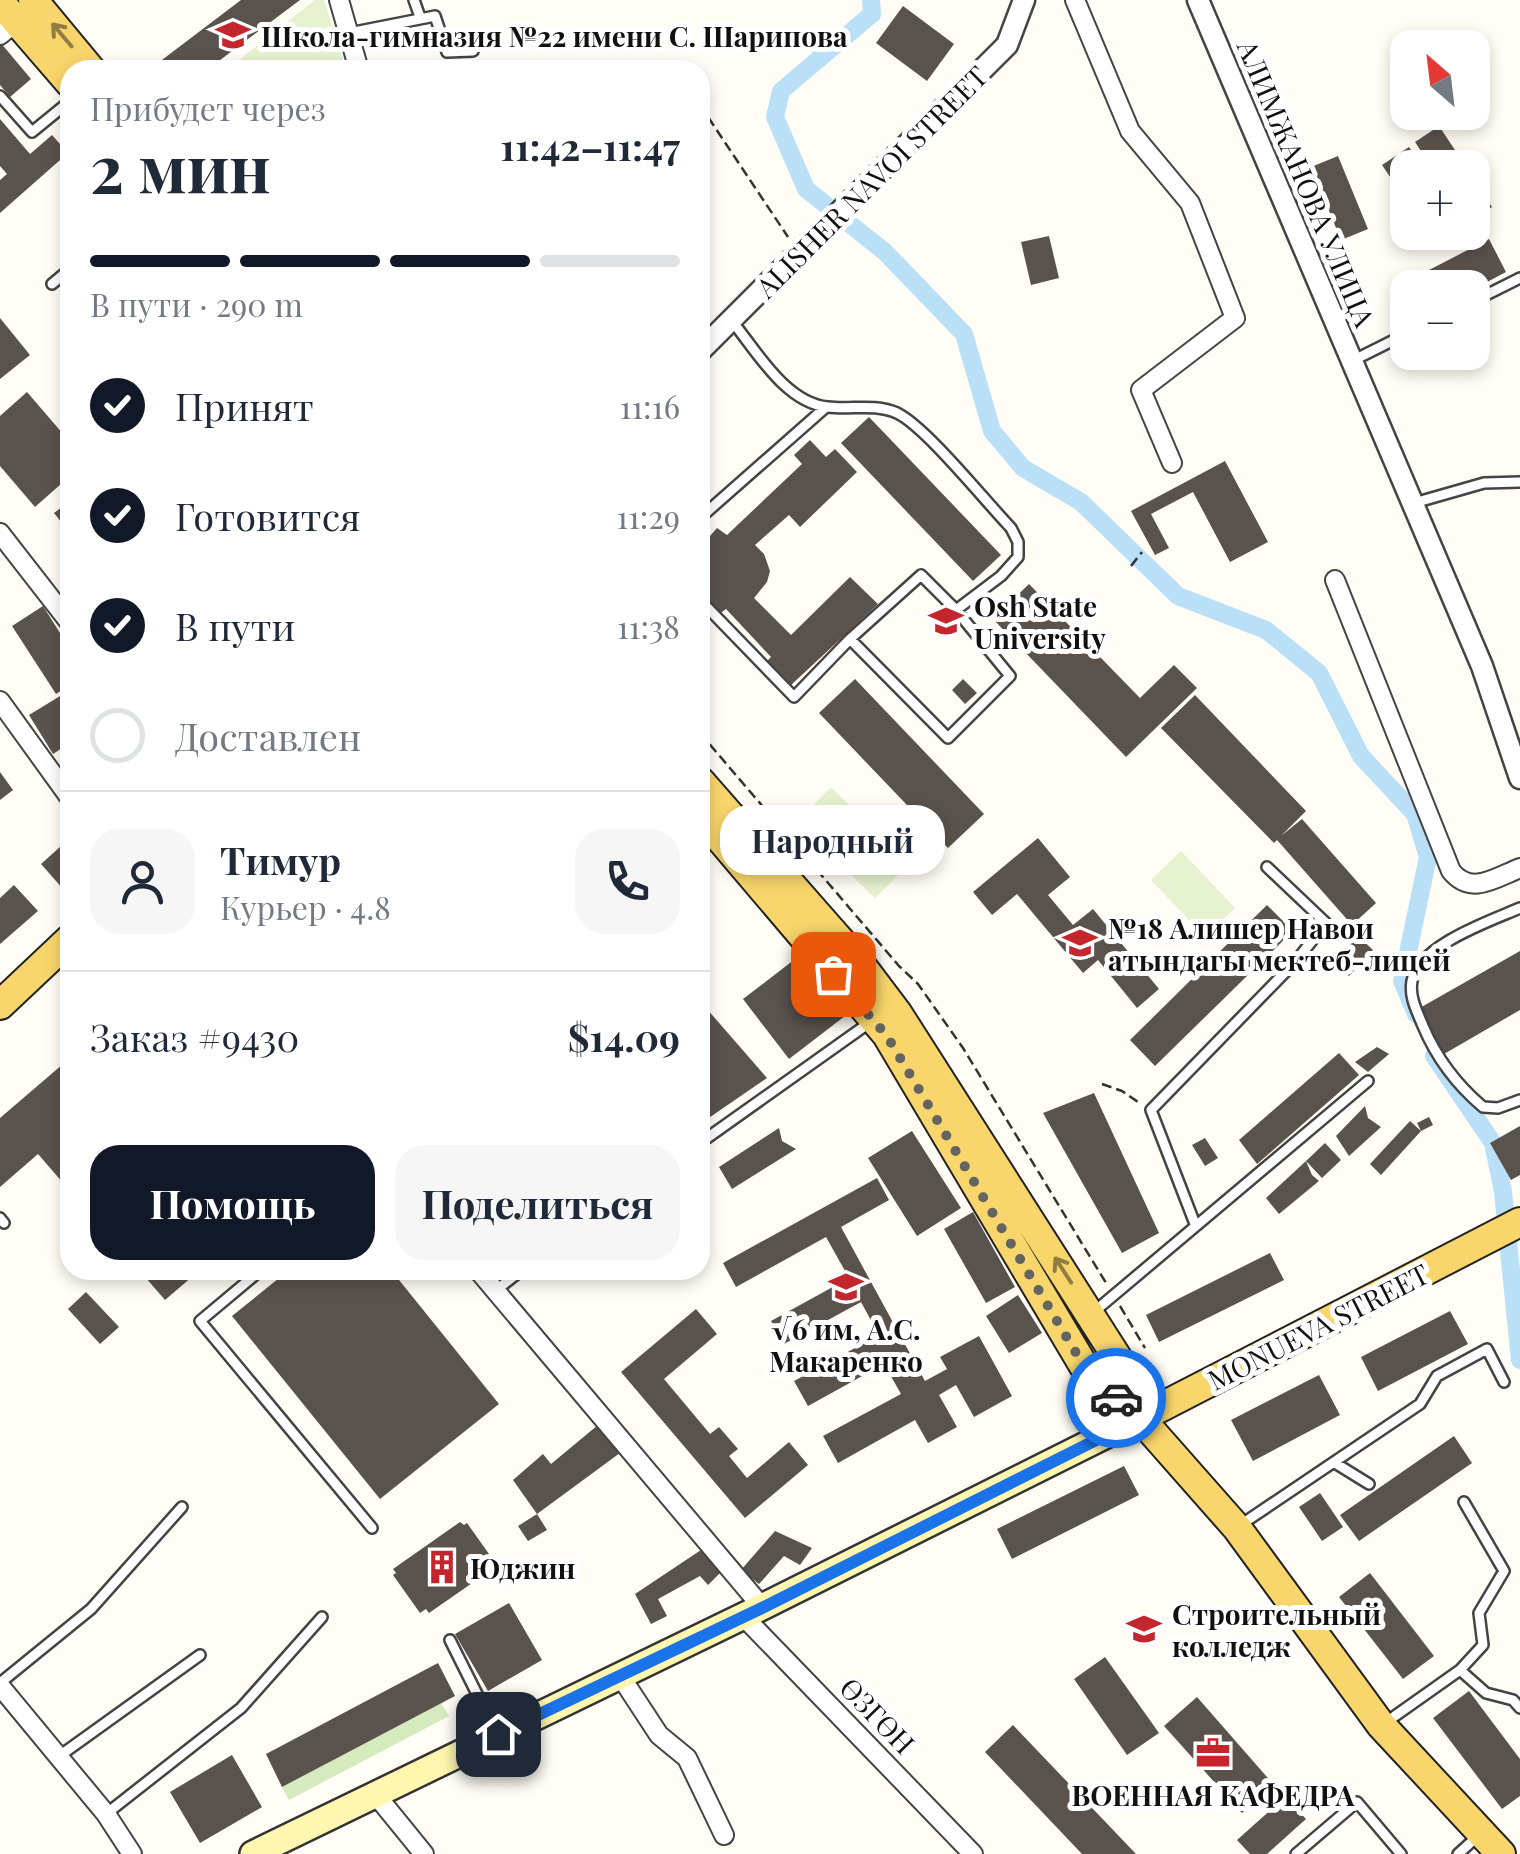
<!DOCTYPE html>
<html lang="ru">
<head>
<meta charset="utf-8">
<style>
  :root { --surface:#fff; --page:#f6f6f7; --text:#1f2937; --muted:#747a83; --line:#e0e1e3; --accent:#111827 }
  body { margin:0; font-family:"Playfair Display",serif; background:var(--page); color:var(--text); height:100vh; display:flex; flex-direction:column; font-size:38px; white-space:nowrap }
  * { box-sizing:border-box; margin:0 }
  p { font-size:32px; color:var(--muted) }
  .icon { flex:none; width:55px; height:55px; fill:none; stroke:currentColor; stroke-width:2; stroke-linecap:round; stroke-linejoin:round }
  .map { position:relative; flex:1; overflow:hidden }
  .sheet { position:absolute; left:60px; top:60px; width:650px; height:1220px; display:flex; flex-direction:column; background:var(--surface); border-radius:30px; box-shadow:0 5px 15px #0003 }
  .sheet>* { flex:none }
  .needle { width:65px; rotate:332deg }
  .buttons { position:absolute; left:1390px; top:30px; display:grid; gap:20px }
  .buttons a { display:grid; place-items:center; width:100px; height:100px; border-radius:20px; background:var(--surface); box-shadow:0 5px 15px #0003; font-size:50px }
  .pin { position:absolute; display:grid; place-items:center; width:85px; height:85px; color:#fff; margin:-42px; border-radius:20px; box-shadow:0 5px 15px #0006 }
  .courier { position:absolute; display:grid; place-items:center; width:100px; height:100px; margin:-50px; border:8px solid #1a73e8; border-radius:50%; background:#fff; color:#222; box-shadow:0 2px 12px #0007 }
  .bubble { position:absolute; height:70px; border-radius:30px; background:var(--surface); box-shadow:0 5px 15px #0003; font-size:32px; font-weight:700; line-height:70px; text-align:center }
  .head em { font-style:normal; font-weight:700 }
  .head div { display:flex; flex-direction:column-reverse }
  .head { display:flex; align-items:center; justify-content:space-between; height:170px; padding:0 30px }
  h1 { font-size:65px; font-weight:700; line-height:75px }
  .bar { display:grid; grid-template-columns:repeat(4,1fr); gap:15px 10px; align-content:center; height:120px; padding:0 30px }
  .bar i { height:12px; border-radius:8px; background:var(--line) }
  .bar .current { background:var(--accent) }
  .bar p { grid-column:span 4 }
  .line { display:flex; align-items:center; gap:25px; padding:0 30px; border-top:2px solid var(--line) }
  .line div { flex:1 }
  .round { display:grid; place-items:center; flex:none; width:105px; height:105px; border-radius:30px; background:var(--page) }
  ol { padding:0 30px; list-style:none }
  li { display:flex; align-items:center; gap:30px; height:110px }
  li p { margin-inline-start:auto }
  li .icon { padding:10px; border-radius:50%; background:var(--accent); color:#fff; stroke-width:4 }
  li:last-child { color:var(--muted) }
  li i { width:55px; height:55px; border:5px solid var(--line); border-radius:50% }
  .button { display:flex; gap:20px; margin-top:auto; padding:20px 30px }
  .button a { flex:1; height:115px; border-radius:30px; background:var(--accent); color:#fff; font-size:40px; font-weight:700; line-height:115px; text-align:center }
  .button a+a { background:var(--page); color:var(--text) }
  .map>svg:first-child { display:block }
  .green { fill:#d5ebbd }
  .pitch { fill:#e6f2cf }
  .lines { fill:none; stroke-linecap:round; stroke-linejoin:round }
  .canal { stroke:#b9e0f7; stroke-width:18 }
  .building { fill:#5a524d }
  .service-casing { stroke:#444; stroke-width:14 }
  .minor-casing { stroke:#444; stroke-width:22 }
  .tertiary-casing { stroke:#444; stroke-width:25 }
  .secondary-casing { stroke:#333; stroke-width:30 }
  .primary-casing { stroke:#222; stroke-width:32 }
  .path { stroke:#333; stroke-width:2.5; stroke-dasharray:10 5; stroke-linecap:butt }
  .service { stroke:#fff; stroke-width:9 }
  .minor { stroke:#fff; stroke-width:18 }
  .tertiary { stroke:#fff; stroke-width:20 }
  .secondary { stroke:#fff6b0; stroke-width:25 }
  .primary { stroke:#f9d66b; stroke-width:28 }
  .oneway { stroke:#917d42 }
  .done { stroke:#646461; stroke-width:10; stroke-dasharray:0 18 }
  .route { stroke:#1a73e8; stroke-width:12 }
  .labels { text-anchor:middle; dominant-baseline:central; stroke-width:10; stroke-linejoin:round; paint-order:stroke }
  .poi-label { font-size:28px; font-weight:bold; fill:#111; stroke:#fff; text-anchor:start }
  .street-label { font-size:28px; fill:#111; stroke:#fff }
</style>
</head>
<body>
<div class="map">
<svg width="1520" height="1854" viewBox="0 0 1520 1854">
  <rect width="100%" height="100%" fill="#fffdf5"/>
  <path class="green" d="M 441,1703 L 449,1716 L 289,1800 L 282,1787 Z"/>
  <path class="pitch" d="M 315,0 L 324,0 L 346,70 L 226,70 Z
    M 831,787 L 909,864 L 875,898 L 797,822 Z
    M 1181,851 L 1235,908 L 1205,937 L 1151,880 Z"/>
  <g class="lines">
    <path class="canal" d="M 871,0 L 872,14 L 781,91 L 775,117 L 806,189 L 885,252 L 964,334 L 992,431 L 1023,468 L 1081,502 L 1178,596 L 1266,630 L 1319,673 L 1361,756 L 1415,814 L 1428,857 L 1402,981 L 1416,1014
      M 1434,1056 L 1493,1143 L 1503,1192 L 1520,1360"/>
  </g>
  <path class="building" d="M 241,0 L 300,0 L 207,70 L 157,70 L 154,66 Z
    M 903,6 L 954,44 L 927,81 L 876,43 Z
    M 0,42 L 31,79 L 10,97 L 0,85 Z
    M 0,119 L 30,154 L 52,135 L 68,153 L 0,213 L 0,180 L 7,174 L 0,166 Z
    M 1439,126 L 1467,168 L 1432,168 L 1415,142 Z
    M 1409,147 L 1423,168 L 1408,168 L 1408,193 L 1403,196 L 1382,165 Z
    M 1338,156 L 1368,229 L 1341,240 L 1311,167 Z
    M 1472,176 L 1492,207 L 1472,219 Z
    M 1049,236 L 1059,278 L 1031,285 L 1021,242 Z
    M 1489,239 L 1506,272 L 1472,290 L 1408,288 L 1408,295 L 1402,284 Z
    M 0,318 L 30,355 L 0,379 Z
    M 27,392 L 70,442 L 70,476 L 35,507 L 0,466 L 0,416 Z
    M 869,417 L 1001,555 L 973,581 L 841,443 Z
    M 810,440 L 826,457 L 835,449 L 857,472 L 800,527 L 789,515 L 755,545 L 764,554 L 770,571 L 767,582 L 754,598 L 791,635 L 850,577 L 878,604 L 790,686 L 766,662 L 771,657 L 726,609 L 718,615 L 700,592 L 700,555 L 706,550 L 702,545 L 717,528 L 727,535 L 802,464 L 794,455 Z
    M 1225,461 L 1268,542 L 1230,562 L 1193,492 L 1151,514 L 1169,548 L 1155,555 L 1131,511 Z
    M 70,501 L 70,533 L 54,513 Z
    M 1029,584 L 1140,698 L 1174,665 L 1197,688 L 1126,757 L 993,619 Z
    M 43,606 L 70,649 L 70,685 L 56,694 L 12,626 Z
    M 855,679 L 984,814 L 948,848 L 819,713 Z
    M 963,679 L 977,693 L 965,704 L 952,690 Z
    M 70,690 L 70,743 L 53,754 L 29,715 Z
    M 1195,695 L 1306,811 L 1281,836 L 1302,819 L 1376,903 L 1352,925 L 1277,840 L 1274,843 L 1161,728 Z
    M 0,772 L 13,790 L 0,800 Z
    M 70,838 L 70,885 L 64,890 L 41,864 Z
    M 1038,838 L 1070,877 L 1048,895 L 1073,925 L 1093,909 L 1159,989 L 1137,1008 L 1098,960 L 1083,973 L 1017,894 L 992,915 L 973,892 Z
    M 14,885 L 38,911 L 0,944 L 0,898 Z
    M 1267,905 L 1293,931 L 1155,1066 L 1130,1040 Z
    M 1358,936 L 1373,950 L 1349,976 L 1333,962 Z
    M 1520,951 L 1520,1010 L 1444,1054 L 1418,1009 Z
    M 799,956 L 845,1016 L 789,1059 L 743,999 Z
    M 700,1001 L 767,1078 L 700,1124 Z
    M 1377,1047 L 1389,1054 L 1368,1072 L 1355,1062 Z
    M 1339,1053 L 1359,1075 L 1257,1164 L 1239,1140 Z
    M 70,1058 L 70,1191 L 38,1154 L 0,1187 L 0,1118 Z
    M 1094,1093 L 1159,1233 L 1122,1253 L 1043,1113 Z
    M 1365,1106 L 1368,1118 L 1381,1127 L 1349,1156 L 1336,1136 Z
    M 1429,1117 L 1433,1125 L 1421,1131 L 1417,1123 Z
    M 1410,1121 L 1421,1131 L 1381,1175 L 1370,1164 Z
    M 1520,1126 L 1520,1175 L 1511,1180 L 1490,1143 Z
    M 779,1128 L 782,1141 L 796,1149 L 732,1189 L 719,1167 Z
    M 912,1131 L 961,1208 L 917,1236 L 868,1158 Z
    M 1205,1138 L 1218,1158 L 1205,1166 L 1192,1145 Z
    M 1325,1143 L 1341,1160 L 1322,1178 L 1306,1161 Z
    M 1306,1161 L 1312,1175 L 1319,1181 L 1279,1214 L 1266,1198 Z
    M 877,1178 L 889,1200 L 841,1227 L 925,1381 L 947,1369 L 940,1357 L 979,1336 L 1012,1396 L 974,1417 L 956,1385 L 939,1395 L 957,1427 L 928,1443 L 915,1420 L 838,1463 L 823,1436 L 901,1394 L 884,1364 L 808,1406 L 794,1381 L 879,1335 L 861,1302 L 784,1344 L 771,1321 L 849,1278 L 826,1237 L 736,1287 L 723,1263 Z
    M 973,1212 L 1015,1287 L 986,1303 L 944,1229 Z
    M 1270,1253 L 1284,1280 L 1159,1342 L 1146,1315 Z
    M 139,1270 L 200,1270 L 165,1300 Z
    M 289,1270 L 391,1270 L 499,1404 L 380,1499 L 232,1316 Z
    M 86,1292 L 119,1327 L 100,1344 L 68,1309 Z
    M 1018,1295 L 1042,1333 L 1009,1353 L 986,1316 Z
    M 696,1309 L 717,1334 L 664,1379 L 710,1434 L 719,1427 L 738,1449 L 729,1456 L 747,1478 L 789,1442 L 808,1465 L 745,1518 L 621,1372 Z
    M 1450,1311 L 1468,1344 L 1378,1391 L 1361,1357 Z
    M 1319,1375 L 1340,1415 L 1253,1461 L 1231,1420 Z
    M 604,1420 L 624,1450 L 537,1514 L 513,1480 L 543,1454 L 551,1464 Z
    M 1454,1436 L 1472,1463 L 1359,1541 L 1340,1515 Z
    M 1124,1466 L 1139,1495 L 1012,1559 L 997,1529 Z
    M 1320,1493 L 1343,1527 L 1322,1541 L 1299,1507 Z
    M 537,1514 L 547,1530 L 528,1541 L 518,1526 Z
    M 460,1522 L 464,1525 L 467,1523 L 494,1561 L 488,1566 L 491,1570 L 429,1613 L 426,1609 L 420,1613 L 393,1575 L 396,1573 L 393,1569 Z
    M 775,1531 L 812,1548 L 800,1565 L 784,1556 L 759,1584 L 741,1570 Z
    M 701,1550 L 720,1573 L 708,1585 L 700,1576 L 658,1599 L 667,1616 L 651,1624 L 635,1594 Z
    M 1370,1573 L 1434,1656 L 1403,1679 L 1339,1597 Z
    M 509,1603 L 542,1660 L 488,1691 L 455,1634 Z
    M 1105,1657 L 1159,1733 L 1127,1755 L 1074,1679 Z
    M 438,1663 L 455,1696 L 282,1787 L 266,1754 Z
    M 1469,1691 L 1520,1759 L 1520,1796 L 1502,1809 L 1433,1718 Z
    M 1197,1697 L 1274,1785 L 1242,1813 L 1164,1726 Z
    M 1013,1725 L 1136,1854 L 1082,1854 L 985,1752 Z
    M 232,1755 L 262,1807 L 200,1843 L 170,1792 Z
    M 1285,1797 L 1306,1819 L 1267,1854 L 1250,1854 L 1237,1840 Z"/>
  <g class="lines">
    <g class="service-casing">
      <path id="service" d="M 414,0 L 420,17
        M 349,33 L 435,16 L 447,52 L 473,51
        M 0,96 L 32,132 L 70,101
        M 52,284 L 70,269
        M 1472,302 L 1520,278
        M 732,321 C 757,352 786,403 828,407 C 851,410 874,403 897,413 C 926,427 986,502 1011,528 L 1018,542 L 1018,557 L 1001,576 L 956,610
        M 1354,360 L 1408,333
        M 1414,503 L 1484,483 L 1520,482
        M 700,518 L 826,407
        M 700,600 L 794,697 L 850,639 L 948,738 L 1010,676 L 956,610 L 921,575 L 850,639
        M 1520,908 C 1490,921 1419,945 1412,981 C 1409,997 1417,1011 1423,1026 C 1436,1057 1457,1085 1483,1107 L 1498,1108 L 1520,1100
        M 700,1143 L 869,1023
        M 0,1218 L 4,1223
        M 1195,1224 L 1151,1110 L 1296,961 L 1326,923 L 1267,867
        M 261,1270 L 200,1321 L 372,1528
        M 495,1291 L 522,1270
        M 1095,1311 L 1368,1081
        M 1335,1463 L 1369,1484
        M 1464,1502 L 1504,1571 L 1479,1613 L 1483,1645 L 1460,1670 L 1486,1693 L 1513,1700 L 1520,1708
        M 1239,1526 L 1420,1404 L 1437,1376 L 1487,1349 L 1504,1382
        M 450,1640 L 496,1732
        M 0,1683 L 91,1609 L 182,1507
        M 1385,1723 L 1460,1670
        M 58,1757 L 200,1655
        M 106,1814 L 241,1708 L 322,1617
        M 1296,1854 L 1357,1802 L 1401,1854
        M 1458,1854 L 1479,1835"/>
    </g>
    <g class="minor-casing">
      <path id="minor" d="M 339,0 L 359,70
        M 1075,0 L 1130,131 L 1190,203 L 1235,318 L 1141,390 L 1172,463
        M 0,35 L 17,21
        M 0,533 L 70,623
        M 1335,580 L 1451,871 C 1471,896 1495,878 1520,868
        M 0,701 L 70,798
        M 478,1270 L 762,1607
        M 743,1616 L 973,1854
        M 619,1674 L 659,1735 L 687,1758 L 724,1835
        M 0,1686 L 106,1814 L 132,1854
        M 376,1795 L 424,1854"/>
    </g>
    <g class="tertiary-casing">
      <path id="tertiary" d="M 1198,0 L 1482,666 L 1520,778
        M 700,351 L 1007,45 L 1024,0"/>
    </g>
    <g class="secondary-casing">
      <path id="secondary" d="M 253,1854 L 762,1607 L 1140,1418"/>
    </g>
    <g class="primary-casing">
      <path id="primary" d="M 33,0 L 91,70
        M 0,2 L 70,83
        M 700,781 L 858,961 L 898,1014 L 1120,1362 L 1140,1416
        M 700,815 L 887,1035 L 1091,1378 L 1140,1418 L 1237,1528 L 1381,1725 L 1501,1854
        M 0,1005 L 70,939
        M 1140,1418 L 1520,1222"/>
    </g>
    <path class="path" d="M 700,105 L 788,237
      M 1131,566 L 1142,552
      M 700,733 L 899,966 L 918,984 L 963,1048 L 1106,1283
      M 1102,1084 L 1122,1091 L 1141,1104
      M 1120,1306 L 1145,1348"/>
    <use href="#service" class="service"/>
    <use href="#minor" class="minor"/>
    <use href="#tertiary" class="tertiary"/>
    <use href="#secondary" class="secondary"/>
    <use href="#primary" class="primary"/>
  </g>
  <defs><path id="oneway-shaft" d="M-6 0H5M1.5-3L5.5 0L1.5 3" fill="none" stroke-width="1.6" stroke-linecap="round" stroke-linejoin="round" transform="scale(2.5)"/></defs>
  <g class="oneway">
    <use href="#oneway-shaft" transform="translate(62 35) rotate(-130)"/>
    <use href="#oneway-shaft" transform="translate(1063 1270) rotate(-123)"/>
  </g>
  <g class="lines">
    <path class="done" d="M 833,974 L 887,1036 L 1091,1378 L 1116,1398"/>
    <path class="route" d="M 498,1734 L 762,1608 L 1140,1418 L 1116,1398"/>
  </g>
  <defs>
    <g id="school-bare" transform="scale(2.7)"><path d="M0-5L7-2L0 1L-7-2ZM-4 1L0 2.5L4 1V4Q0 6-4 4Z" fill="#c4262e" stroke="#fff" stroke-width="2.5" paint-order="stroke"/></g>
    <g id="university-bare" transform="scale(2.7)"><path d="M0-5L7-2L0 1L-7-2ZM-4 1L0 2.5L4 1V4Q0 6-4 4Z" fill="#c4262e" stroke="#fff" stroke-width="2.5" paint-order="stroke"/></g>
    <g id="building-bare" transform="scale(2.7)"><path d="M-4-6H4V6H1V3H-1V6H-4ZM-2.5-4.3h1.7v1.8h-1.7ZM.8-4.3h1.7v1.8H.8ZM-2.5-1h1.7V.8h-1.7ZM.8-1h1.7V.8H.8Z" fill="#c4262e" stroke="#fff" stroke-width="2.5" paint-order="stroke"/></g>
    <g id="office-bare" transform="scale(2.7)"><path d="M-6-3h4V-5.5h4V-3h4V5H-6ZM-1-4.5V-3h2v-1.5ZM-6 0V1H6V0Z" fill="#c4262e" stroke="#fff" stroke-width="2.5" paint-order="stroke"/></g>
  </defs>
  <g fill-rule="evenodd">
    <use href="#school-bare" x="233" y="35"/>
    <use href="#university-bare" x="946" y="621"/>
    <use href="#school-bare" x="1080" y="943"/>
    <use href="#school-bare" x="846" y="1287"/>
    <use href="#building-bare" x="442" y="1567"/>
    <use href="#university-bare" x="1144" y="1629"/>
    <use href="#office-bare" x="1213" y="1753"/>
  </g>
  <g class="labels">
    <g class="poi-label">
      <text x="261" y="35">Школа-гимназия №22 имени С. Шарипова</text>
      <text x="974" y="605">Osh State<tspan x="974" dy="32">University</tspan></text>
      <text x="1108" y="927">№18 Алишер Навои<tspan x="1108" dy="32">атындагы мектеб-лицей</tspan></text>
      <text x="846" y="1328" text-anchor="middle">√6 им, А.С.<tspan x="846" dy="32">Макаренко</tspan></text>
      <text x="470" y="1567">Юджин</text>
      <text x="1172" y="1613">Строительный<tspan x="1172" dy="32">колледж</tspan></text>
      <text x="1213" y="1794" text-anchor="middle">ВОЕННАЯ КАФЕДРА</text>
    </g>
    <g class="street-label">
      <text transform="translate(871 181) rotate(-45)">ALISHER NAVOI STREET</text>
      <text transform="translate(1307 183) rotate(67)">АЛИМЖАНОВА УЛИЦА</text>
      <text transform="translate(1318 1326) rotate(-27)">MONUEVA STREET</text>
      <text transform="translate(878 1715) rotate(46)">ӨЗГӨН</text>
    </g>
  </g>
</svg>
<div class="buttons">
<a><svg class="needle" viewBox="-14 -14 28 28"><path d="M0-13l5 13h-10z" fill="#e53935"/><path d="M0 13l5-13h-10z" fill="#747a83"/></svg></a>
<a>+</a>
<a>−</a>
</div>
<div class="pin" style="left:833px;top:974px;background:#ea580c"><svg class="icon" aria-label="bag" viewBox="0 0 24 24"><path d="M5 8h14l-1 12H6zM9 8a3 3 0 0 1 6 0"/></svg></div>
<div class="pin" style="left:498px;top:1734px;background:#1f2937"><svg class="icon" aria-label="home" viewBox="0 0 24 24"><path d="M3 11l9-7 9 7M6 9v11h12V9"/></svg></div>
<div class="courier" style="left:1116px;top:1398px"><svg class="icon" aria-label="car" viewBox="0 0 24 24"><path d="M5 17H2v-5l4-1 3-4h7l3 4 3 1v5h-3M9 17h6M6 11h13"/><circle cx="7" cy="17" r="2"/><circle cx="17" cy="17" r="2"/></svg></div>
<div class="bubble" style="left:720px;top:805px;width:225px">Народный</div>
<section class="sheet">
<div class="head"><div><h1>2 мин</h1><p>Прибудет через</p></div><em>11:42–11:47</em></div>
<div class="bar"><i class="current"></i><i class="current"></i><i class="current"></i><i></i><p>В пути · 290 m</p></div>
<ol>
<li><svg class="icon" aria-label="check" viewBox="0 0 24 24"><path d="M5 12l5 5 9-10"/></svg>Принят<p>11:16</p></li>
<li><svg class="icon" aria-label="check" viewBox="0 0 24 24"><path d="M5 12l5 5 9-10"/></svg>Готовится<p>11:29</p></li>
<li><svg class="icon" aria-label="check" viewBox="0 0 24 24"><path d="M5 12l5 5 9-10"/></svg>В пути<p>11:38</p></li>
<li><i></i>Доставлен</li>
</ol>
<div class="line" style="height:180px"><a class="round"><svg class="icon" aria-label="person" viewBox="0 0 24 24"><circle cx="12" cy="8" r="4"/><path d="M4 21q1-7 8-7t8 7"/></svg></a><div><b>Тимур</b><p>Курьер · 4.8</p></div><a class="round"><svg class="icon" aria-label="phone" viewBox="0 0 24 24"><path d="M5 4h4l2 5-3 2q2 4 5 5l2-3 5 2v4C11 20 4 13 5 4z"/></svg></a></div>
<div class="line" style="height:130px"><div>Заказ #9430</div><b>$14.09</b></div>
<div class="button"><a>Помощь</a><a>Поделиться</a></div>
</section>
</div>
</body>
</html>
